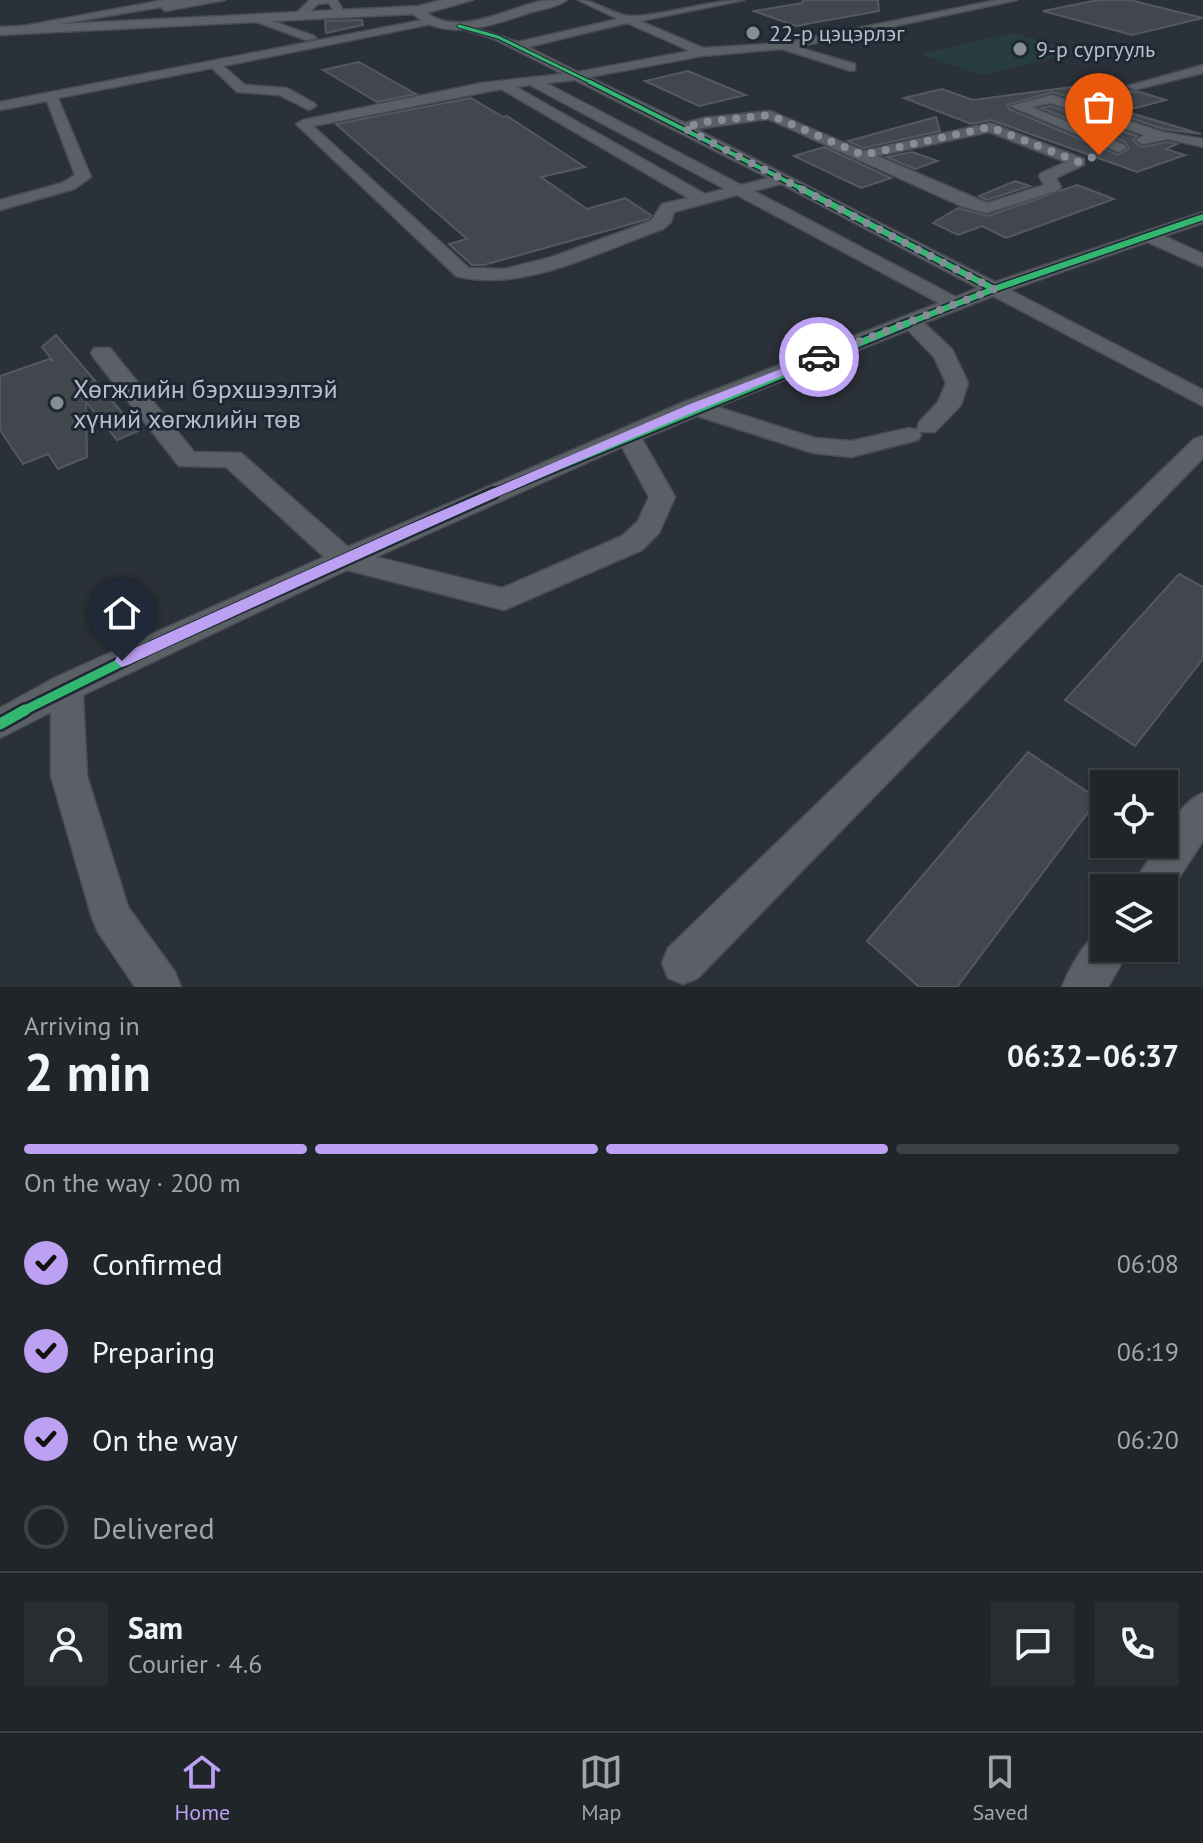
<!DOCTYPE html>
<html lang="en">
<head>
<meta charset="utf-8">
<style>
  :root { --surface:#20252a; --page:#282d32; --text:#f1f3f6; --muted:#a2a5a8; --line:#3d4247; --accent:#bca0f2 }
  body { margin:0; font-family:"PT Sans",sans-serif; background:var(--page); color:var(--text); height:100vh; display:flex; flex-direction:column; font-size:30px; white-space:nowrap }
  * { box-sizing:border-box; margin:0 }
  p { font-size:26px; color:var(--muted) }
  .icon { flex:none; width:44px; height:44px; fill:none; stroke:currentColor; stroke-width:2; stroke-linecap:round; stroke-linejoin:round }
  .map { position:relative; height:987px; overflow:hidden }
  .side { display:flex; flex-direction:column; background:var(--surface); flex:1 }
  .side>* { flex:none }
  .fabs { position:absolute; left:1090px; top:770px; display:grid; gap:16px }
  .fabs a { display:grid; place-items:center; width:88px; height:88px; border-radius:0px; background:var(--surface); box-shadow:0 2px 6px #0004,0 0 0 2px var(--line); font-size:40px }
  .pin { position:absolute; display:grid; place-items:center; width:68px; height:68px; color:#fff; margin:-82px -34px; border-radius:50% 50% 50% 0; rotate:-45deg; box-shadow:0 0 8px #0007 }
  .pin .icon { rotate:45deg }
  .courier { position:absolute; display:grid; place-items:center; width:80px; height:80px; margin:-40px; border:6px solid #bca0f2; border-radius:50%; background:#fff; color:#222; box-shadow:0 2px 10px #0007 }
  .overview em { font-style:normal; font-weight:700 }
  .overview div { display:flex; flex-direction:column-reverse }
  .overview { display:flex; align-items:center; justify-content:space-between; height:136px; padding:0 24px }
  h1 { font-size:52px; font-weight:700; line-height:60px }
  .bar { display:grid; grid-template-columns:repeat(4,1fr); gap:12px 8px; align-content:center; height:96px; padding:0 24px }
  .bar i { height:10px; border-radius:6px; background:var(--line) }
  .bar .selected { background:var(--accent) }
  .bar p { grid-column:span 4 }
  .line { display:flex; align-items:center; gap:20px; padding:0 24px; border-top:2px solid var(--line) }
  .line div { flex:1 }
  .round { display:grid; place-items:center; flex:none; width:84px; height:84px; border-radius:0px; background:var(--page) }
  ol { padding:0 24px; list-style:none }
  li { display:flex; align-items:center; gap:24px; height:88px }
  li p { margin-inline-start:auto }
  li .icon { padding:8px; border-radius:50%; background:var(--accent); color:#111; stroke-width:4 }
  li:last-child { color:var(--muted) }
  li i { width:44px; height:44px; border:4px solid var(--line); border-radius:50% }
  .tabs { display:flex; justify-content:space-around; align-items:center; height:112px; border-top:2px solid var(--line); background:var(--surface); font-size:22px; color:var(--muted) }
  .tabs a { display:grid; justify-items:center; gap:4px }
  .tabs .selected { color:var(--accent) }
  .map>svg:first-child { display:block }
  .green { fill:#283d3f }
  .building { fill:#42474d; stroke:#535960; stroke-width:2 }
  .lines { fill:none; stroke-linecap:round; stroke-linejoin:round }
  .minor-casing { stroke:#494d53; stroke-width:3 }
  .major-casing { stroke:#464c52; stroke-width:3 }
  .minor { fill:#5b6066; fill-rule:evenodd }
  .major { fill:#5d6268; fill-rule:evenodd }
  .cycleway-far5-casing { stroke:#1e2834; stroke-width:5 }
  .cycleway-far4-casing { stroke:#1e2834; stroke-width:7 }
  .cycleway-far3-casing { stroke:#1e2834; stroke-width:9 }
  .cycleway-far2-casing { stroke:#1e2834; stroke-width:11 }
  .cycleway-far1-casing { stroke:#1e2834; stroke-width:14 }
  .cycleway-casing { stroke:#1e2834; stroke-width:16 }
  .cycleway-far5 { stroke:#33b770; stroke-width:3 }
  .cycleway-far4 { stroke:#33b770; stroke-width:4 }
  .cycleway-far3 { stroke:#33b770; stroke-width:6 }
  .cycleway-far2 { stroke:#33b770; stroke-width:7 }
  .cycleway-far1 { stroke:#33b770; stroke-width:9 }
  .cycleway { stroke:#33b770; stroke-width:11 }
  .route { fill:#bca0f2 }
  .done { stroke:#858d96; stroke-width:8; stroke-dasharray:0 14.4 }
  .poi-dot { fill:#858d96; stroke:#1e2834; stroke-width:3 }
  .labels { text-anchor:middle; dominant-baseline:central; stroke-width:6; stroke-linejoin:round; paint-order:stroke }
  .far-poi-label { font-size:22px; fill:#b5bec9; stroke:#1e2834; text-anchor:start }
  .poi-label { font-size:26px; fill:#b5bec9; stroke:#1e2834; text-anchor:start }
</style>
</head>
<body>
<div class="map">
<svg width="1203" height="987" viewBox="0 0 1203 987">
  <rect width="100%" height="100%" fill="#2b3138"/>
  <path class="green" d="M 1014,33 L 1078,52 L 981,75 L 919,54 Z"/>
  <path class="building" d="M 803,0 L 878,0 L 879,11 L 796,26 L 754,11 L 802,3 Z
    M 1098,0 L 1130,0 L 1203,18 L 1132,35 L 1043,11 Z
    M 362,20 L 363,25 L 326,33 L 325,21 Z
    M 359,62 L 416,94 L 377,102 L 323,70 Z
    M 688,71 L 746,95 L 699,106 L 645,81 Z
    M 1110,82 L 1132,92 L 1140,92 L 1166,100 L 1124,111 L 1201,134 L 1163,129 L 1053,92 L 1007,105 L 1009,109 L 1118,155 L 1129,149 L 1125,142 L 1041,108 L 1051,106 L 1137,136 L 1133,141 L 1142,147 L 1168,142 L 1177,144 L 1166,149 L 1185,155 L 1137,172 L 991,120 L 971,124 L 904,98 L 942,89 L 973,100 Z
    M 471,98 L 503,117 L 507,116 L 585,167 L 541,177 L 587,209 L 625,198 L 651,215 L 649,219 L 484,265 L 472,265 L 449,244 L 467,239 L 336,124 Z
    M 936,117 L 940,131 L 863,148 L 848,141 Z
    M 824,147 L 891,178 L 861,188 L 794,156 Z
    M 912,152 L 938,161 L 915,169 L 887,157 Z
    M 1015,181 L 1030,186 L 987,200 L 979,196 Z
    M 1077,185 L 1114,199 L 1006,238 L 982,226 L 958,235 L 933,223 L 958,208 L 988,216 Z
    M 56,335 L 138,431 L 117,440 L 86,402 L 87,457 L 58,469 L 48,454 L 23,464 L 0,430 L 0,376 L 49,359 L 53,361 L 42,347 Z
    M 1179,574 L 1203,587 L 1203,659 L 1135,746 L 1065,700 Z
    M 1028,752 L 1098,799 L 957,987 L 919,987 L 867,941 Z"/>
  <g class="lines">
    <g class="minor-casing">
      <path id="minor" d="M 164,0 L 225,0 L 165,11 L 161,7 L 7,33 L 2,30 Z
        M 310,0 L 337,0 L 345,13 L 336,15 L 329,3 L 318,4 L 303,18 L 295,18 L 295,14 Z
        M 578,0 C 598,0 613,16 632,16 C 666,16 706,0 744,0 L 640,21 L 703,48 L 784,43 L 997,0 L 1017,0 L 797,47 L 855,64 L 855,70 L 851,71 L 782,49 L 702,56 L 589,77 L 685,123 L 703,118 L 770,111 L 863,151 L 990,123 L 1084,159 L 1084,165 L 1056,178 L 1061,187 L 1059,190 L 987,213 L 961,206 L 768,119 L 696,129 L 995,282 L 1203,212 L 1203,223 L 1164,236 L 1203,254 L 1203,267 L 1147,242 L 1010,290 L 1203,390 L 1203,406 L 993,296 L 924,323 L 952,349 L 968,383 L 961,405 L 935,432 L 919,432 L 921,435 L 918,440 L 851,457 L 813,453 L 697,416 L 642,439 L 675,497 L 659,533 L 642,550 L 504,610 L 347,570 L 83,695 L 87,776 L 128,907 L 175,972 L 181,987 L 135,987 L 98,932 L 92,918 L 51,776 L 51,712 L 0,738 L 0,708 L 56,677 L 324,557 L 226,467 L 179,466 L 94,358 L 91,353 L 94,348 L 110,348 L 194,452 L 241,453 L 348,547 L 684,402 L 939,303 L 737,195 L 674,212 L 671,222 L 663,229 C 599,251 525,293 456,276 L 296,124 L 303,120 L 482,83 L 563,74 L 494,39 L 454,26 L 463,24 L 518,42 L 618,19 ZM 627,23 L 690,51 L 578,72 L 528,47 ZM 575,80 L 769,178 L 741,185 L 546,83 ZM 530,85 L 725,189 L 705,194 L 516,87 ZM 501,89 L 688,198 L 662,204 L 651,221 L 552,257 L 504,269 L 469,268 L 313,126 ZM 989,132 L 1066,162 L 1041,173 L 1039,176 L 1044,185 L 987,203 L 877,156 ZM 781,184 L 978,288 L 956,297 L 754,191 ZM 908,330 L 934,357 L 946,383 L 938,402 L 919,422 L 917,430 L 909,428 L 851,441 L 815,438 L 717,407 ZM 622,447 L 649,497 L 638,521 L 622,536 L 502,588 L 376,557 Z
        M 255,15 L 314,36 L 316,38 L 306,40 L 251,20 L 251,16 Z
        M 433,18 L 438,21 L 437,23 L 223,66 L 245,85 L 287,88 L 314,103 L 316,106 L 309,110 L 279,95 L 237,92 L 212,68 L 58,98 L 91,177 L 74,189 L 0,210 L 0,200 L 62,183 L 75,175 L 47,101 L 0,110 L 0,102 Z
        M 1203,65 L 1203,73 L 1134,90 L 1128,86 Z
        M 1052,95 L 1162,132 L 1203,139 L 1203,147 L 1168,139 L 1143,144 L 1136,140 L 1144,135 L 1051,103 L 1031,107 L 1124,145 L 1126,148 L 1119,152 L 1010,106 Z
        M 1203,436 L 1203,458 L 698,978 L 683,984 L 668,978 L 662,963 L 668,948 L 1194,439 Z
        M 1203,793 L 1203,841 L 1164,901 L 1164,888 L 1131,888 L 1158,844 L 1164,844 C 1164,826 1187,799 1203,793 Z
        M 1104,930 L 1104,948 L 1130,948 L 1108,987 L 1062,987 C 1070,968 1085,938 1104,930 Z"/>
    </g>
    <g class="major-casing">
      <path id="major" d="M 440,0 L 473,0 L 427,13 C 460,37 507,8 541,1 C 549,0 558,0 567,0 C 558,7 543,9 532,12 C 495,24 446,44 413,14 L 0,35 L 0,27 L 419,6 Z"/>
    </g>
    <use href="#minor" class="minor"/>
    <use href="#major" class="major"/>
    <g class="cycleway-far5-casing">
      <path id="cycleway-far5" d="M 459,26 L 498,37 L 594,84"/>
    </g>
    <g class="cycleway-far4-casing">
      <path id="cycleway-far4" d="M 590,82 L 804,190"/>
    </g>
    <g class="cycleway-far3-casing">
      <path id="cycleway-far3" d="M 800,188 L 994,289 L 1203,217
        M 903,325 L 994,289"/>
    </g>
    <g class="cycleway-far2-casing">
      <path id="cycleway-far2" d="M 489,495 L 908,323"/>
    </g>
    <g class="cycleway-far1-casing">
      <path id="cycleway-far1" d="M 21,712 L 152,647 L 494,493"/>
    </g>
    <g class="cycleway-casing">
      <path id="cycleway" d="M 0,724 L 25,710"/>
    </g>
    <use href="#cycleway-far5" class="cycleway-far5"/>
    <use href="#cycleway-far4" class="cycleway-far4"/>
    <use href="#cycleway-far3" class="cycleway-far3"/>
    <use href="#cycleway-far2" class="cycleway-far2"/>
    <use href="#cycleway-far1" class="cycleway-far1"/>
    <use href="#cycleway" class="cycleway"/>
  </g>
  <path class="route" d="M 819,354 L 822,355 L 822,360 C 587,453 358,559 128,665 L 122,667 L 115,661 L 117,656 L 406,526 L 688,405 Z"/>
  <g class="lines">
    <path class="done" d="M 819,357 L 994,289 L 684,128 L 703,122 L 770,115 L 863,155 L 990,127 L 1079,162 L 1099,155"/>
  </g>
  <g class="poi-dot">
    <circle cx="753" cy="33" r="8"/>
    <circle cx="1020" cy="49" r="8"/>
    <circle cx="57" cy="403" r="8"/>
  </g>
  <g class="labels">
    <g class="far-poi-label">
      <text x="769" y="33">22-р цэцэрлэг</text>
      <text x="1036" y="49">9-р сургууль</text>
    </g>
    <g class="poi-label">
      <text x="73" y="388">Хөгжлийн бэрхшээлтэй<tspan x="73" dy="30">хүний хөгжлийн төв</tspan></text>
    </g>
  </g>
</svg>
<div class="fabs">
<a><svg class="icon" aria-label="locate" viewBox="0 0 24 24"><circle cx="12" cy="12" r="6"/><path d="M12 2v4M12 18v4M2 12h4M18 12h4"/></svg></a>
<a><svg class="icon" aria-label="layers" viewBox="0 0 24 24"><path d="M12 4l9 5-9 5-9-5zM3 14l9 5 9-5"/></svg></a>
</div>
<div class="pin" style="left:1099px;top:155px;background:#ea580c"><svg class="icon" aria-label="bag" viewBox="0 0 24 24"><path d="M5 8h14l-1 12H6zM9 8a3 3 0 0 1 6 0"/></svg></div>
<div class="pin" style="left:122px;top:661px;background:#1f2937"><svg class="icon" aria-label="home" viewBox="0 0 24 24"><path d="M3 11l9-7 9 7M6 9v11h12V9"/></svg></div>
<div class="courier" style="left:819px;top:357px"><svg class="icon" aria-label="car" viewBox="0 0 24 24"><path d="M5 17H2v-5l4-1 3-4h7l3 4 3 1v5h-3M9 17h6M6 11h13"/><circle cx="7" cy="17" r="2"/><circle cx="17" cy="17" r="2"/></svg></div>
</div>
<section class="side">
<div class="overview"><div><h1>2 min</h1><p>Arriving in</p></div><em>06:32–06:37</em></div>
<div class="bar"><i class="selected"></i><i class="selected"></i><i class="selected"></i><i></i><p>On the way · 200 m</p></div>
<ol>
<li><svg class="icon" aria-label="check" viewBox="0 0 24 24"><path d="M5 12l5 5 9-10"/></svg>Confirmed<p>06:08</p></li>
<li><svg class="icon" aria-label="check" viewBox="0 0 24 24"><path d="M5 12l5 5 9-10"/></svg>Preparing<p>06:19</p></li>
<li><svg class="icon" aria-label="check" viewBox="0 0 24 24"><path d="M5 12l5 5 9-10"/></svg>On the way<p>06:20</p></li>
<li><i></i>Delivered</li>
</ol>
<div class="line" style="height:144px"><a class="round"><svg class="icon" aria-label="person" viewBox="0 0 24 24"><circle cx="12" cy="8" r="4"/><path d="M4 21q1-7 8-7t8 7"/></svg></a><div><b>Sam</b><p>Courier · 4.6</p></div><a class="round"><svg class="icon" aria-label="chat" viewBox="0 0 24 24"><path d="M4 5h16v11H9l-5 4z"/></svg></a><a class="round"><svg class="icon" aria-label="phone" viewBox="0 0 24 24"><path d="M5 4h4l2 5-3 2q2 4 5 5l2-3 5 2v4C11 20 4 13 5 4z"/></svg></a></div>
</section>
<nav class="tabs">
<a class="selected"><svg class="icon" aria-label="home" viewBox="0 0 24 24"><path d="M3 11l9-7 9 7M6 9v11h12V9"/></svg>Home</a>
<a><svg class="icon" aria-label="map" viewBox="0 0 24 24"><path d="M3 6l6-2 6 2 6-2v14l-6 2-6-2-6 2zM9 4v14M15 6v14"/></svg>Map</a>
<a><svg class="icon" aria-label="saved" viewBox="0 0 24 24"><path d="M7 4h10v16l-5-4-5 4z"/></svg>Saved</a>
</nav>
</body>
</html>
